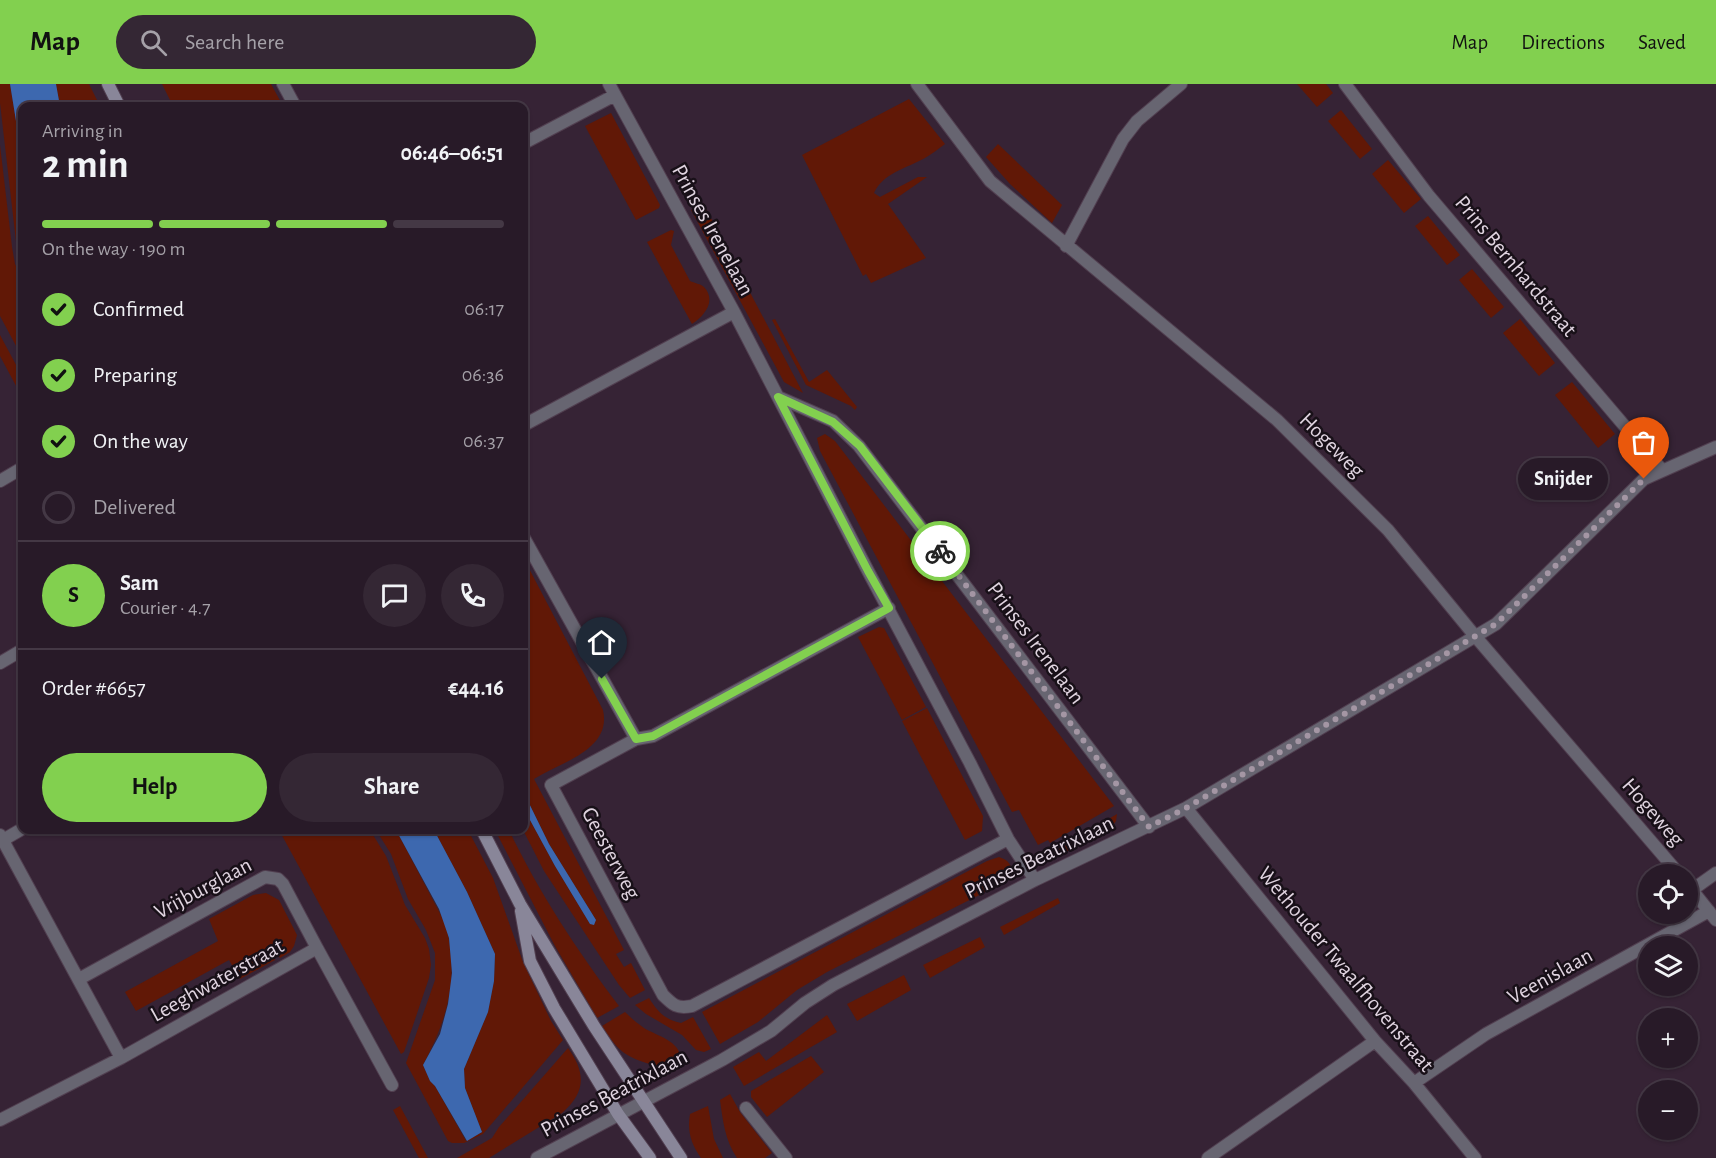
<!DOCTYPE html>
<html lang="en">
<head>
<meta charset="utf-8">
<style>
  :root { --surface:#281a28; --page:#342734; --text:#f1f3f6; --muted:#a5a1a8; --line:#443845; --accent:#82d04f }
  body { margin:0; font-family:"Alegreya Sans",sans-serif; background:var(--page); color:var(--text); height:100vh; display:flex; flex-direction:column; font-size:22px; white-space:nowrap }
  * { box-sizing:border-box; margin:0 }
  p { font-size:20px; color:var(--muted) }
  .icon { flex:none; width:33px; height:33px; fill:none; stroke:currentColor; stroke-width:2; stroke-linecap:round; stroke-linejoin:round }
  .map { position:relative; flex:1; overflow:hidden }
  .details { position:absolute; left:18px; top:18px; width:510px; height:732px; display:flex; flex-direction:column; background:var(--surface); border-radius:12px; box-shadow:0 2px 4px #0004,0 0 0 2px var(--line) }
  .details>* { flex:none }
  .buttons { position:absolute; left:1638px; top:780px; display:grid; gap:12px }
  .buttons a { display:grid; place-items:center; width:60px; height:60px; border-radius:50%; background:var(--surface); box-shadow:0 2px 4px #0004,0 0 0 2px var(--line); font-size:30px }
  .pin { position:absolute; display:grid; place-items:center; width:51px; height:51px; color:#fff; margin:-62px -26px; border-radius:50% 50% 50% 0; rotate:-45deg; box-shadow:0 0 6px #0007 }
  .pin .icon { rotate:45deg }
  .courier { position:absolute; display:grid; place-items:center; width:60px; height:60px; margin:-30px; border:4px solid #82d04f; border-radius:50%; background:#fff; color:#222; box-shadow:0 2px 8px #0007 }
  .bubble { position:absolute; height:42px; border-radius:21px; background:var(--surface); box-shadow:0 2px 4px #0004,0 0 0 2px var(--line); font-size:20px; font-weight:600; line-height:42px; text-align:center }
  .summary em { font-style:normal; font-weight:600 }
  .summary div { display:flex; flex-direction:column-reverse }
  .summary { display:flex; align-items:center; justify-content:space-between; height:102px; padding:0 24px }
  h1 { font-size:39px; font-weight:600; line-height:45px }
  .bar { display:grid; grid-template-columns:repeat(4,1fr); gap:9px 6px; align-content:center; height:72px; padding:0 24px }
  .bar i { height:8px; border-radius:4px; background:var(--line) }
  .bar .current { background:var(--accent) }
  .bar p { grid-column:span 4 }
  .line { display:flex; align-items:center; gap:15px; padding:0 24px; border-top:2px solid var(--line) }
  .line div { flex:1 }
  .round { display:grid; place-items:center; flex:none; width:63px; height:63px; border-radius:32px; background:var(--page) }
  ol { padding:0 24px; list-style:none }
  li { display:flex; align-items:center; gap:18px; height:66px }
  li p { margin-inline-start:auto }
  li .icon { padding:6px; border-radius:50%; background:var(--accent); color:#111; stroke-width:4 }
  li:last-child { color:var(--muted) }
  li i { width:33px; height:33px; border:3px solid var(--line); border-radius:50% }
  .primary-button { display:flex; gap:12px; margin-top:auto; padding:12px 24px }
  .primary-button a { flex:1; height:69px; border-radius:36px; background:var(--accent); color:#111; font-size:24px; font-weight:600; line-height:69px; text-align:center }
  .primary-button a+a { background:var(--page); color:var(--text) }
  header { display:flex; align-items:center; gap:36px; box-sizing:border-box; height:84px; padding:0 30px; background:var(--accent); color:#111 }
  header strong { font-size:28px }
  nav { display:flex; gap:33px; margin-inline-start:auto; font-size:21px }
  .search { width:420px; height:54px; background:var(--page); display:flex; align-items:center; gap:15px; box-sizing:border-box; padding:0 21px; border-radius:33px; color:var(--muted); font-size:22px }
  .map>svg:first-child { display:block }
  .green { fill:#611806 }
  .water { fill:#3d68af }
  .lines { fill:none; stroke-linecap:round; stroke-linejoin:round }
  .minor-casing { stroke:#513f50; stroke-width:14 }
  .secondary-casing { stroke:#513f50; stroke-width:14 }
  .minor { stroke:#676571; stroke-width:12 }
  .secondary { stroke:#898699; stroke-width:12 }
  .done { stroke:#a496a4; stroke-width:6; stroke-dasharray:0 10.8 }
  .route { stroke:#82d04f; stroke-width:8 }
  .labels { text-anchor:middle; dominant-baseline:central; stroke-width:5; stroke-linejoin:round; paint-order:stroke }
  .street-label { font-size:22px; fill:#e0d4e0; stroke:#181018 }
</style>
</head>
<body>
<header>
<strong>Map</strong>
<div class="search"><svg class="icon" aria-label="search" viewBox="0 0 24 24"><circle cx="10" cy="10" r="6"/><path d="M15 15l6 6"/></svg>Search here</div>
<nav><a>Map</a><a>Directions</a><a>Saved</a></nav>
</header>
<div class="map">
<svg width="1716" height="1074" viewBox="0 0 1716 1074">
  <rect width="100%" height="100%" fill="#362335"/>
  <path class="green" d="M 0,0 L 10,0 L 22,74 L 22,183 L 17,166 L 0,19 Z
    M 56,0 L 89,0 L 100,22 L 60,22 Z
    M 162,0 L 271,0 L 283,22 L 173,22 Z
    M 1297,0 L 1326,0 L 1333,9 L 1317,23 Z
    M 909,15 L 945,60 C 938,65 932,70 925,74 C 907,84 883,89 874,109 L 880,113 L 918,93 L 927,93 L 888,120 L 926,174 L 871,199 L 866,190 L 863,192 L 802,71 Z
    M 1341,26 L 1372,65 L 1360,75 L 1328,37 Z
    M 611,29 L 660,121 L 659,124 L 636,136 L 585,42 Z
    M 998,60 L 1062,121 L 1052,139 L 1010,100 L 986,73 Z
    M 0,61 L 12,163 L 15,180 L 22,195 L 22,273 L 0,232 Z
    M 1388,76 L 1421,115 L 1404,129 L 1372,90 Z
    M 703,119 L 803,309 L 784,298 L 691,126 Z
    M 1428,132 L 1460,171 L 1447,181 L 1415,142 Z
    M 671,146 L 674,147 L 671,161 L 690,197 C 694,199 701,200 704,203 C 717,217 704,232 692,240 L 647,158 Z
    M 1472,185 L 1504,223 L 1491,234 L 1459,196 Z
    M 775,235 L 809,298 L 827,286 L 857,323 L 855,326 L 851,322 L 806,301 L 772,236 Z
    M 1520,235 L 1555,279 L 1539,292 L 1503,249 Z
    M 0,251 L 22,292 L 22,313 L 0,272 Z
    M 1572,298 L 1615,350 L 1598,364 L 1555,311 Z
    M 825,350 L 835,357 L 1114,722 L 1050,759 L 1048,756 L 1038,761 L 1019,726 L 1012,728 L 820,367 L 817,354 Z
    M 524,475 L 603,626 C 612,666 561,678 534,695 L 624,866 L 616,870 L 624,883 L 631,879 L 645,906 L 630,914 L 619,901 L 544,787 L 523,746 L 524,725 L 555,782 L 590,840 L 596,836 L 549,760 L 524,709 Z
    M 879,543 L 884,544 L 926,623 L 902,636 L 858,553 Z
    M 927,624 L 983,732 L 982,747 L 965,756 L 902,637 Z
    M 1117,730 L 1116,737 L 1109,747 L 1049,776 L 1039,776 Z
    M 279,746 L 370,746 L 386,772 L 405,821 L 425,854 L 429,865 L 431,881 L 429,894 L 404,968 L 401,970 Z
    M 376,746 L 396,746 L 445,839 C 460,892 448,934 423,981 L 430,997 L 435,1002 L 466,1057 L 482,1048 L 465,1004 L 464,985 L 488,928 L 494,897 L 495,870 L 467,808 L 434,746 L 468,746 L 493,794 L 523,878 L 551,937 L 563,956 L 483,1050 L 464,1059 L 452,1059 L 448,1057 L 406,979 L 435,896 L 435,869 L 426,846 L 408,815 L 391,770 Z
    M 495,746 L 509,746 C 538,807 578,868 619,922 L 597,934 L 555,862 Z
    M 999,773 C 1008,776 1012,780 1012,791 L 1007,797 L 827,888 L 797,906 L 758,938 L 720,960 L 702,928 L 987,777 Z
    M 266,809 L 279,816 L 297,851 L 294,862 L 290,868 L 280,874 L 278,871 L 274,873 L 275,876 L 240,895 L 229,876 L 136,927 L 125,908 L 218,857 L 209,835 L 253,811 Z
    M 1058,814 L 1060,819 L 1004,851 L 1000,843 Z
    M 980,853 L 985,863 L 930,894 L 923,881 Z
    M 904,891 L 911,906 L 857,937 L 847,920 Z
    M 649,914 C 657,927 665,936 681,939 L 693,933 L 711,965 L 704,968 L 696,966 L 682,951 L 646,930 L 635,921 Z
    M 625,928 C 631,934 637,939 644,944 C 657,952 684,958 680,978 C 668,989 635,977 623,968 C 614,961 608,951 602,942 Z
    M 827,931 L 837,948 L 744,1002 L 733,983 L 759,968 L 766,977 Z
    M 568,964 C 586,989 586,1008 562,1029 L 489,1074 L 457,1074 L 492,1054 L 499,1043 Z
    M 811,972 L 824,988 L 767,1033 L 751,1013 L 751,1007 Z
    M 730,1010 L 740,1028 L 772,1069 L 765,1074 L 737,1074 C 725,1056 723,1038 720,1016 Z
    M 400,1022 L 428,1074 L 419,1074 L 393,1026 Z
    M 708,1022 L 714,1055 L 723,1074 L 701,1074 C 691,1060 687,1047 690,1030 Z"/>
  <path class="water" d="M 10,0 L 56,0 L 60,22 L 22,22 L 22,74 Z
    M 524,709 L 549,760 L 596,836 L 594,841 L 590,840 L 555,782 L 524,725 Z
    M 396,746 L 434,746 L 467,808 L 495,870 L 494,897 L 488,928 L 464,985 L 465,1004 L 482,1048 L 467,1057 L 435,1002 L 430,997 L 423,981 L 440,950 L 448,920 L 452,889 L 449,854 L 439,825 Z"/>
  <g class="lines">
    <g class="minor-casing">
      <path id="minor" d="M 283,0 L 295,22
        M 609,0 L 734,228 L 868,487 L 970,679 L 1008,755 L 1035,796
        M 917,0 L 990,97 L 1277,336 L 1388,446 L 1475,552 L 1679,790
        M 1345,0 L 1429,112 L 1662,386
        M 524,59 L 615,11
        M 1066,162 L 1123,55 L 1137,37 L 1181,0
        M 778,313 L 833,337 L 859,362 L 1149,743
        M 524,341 L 734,228
        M 0,397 L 22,384
        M 524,454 L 636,655
        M 889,524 L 653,652 L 636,655 L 551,701 L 663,911 C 673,921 677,925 692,922 L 1008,755
        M 0,579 L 22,566
        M 1186,724 L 1375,957 L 1414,999 L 1475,1074
        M 0,751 L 121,974
        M 3,756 L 22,745
        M 1688,801 L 1716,836
        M 1692,806 L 1716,789
        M 79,895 L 265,793 L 278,795 L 283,800 L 317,864
        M 1414,999 L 1486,950 L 1709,827
        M 746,1024 L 786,1074
        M 0,1036 L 121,974 L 317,864 L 392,1001
        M 537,1074 L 722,976 L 771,947 L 805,919 L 833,901 L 1035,796 L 1186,724 L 1496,540 L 1644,395 L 1716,363
        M 1208,1074 L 1375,957"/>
    </g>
    <g class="secondary-casing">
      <path id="secondary" d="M 108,0 L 119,22
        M 482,746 L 520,820 L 594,942 L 681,1074
        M 521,827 L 530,877 L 554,924 L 618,1030 L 650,1074"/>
    </g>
    <use href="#minor" class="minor"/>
    <use href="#secondary" class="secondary"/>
  </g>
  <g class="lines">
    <path class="done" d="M 940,467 L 1149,743 L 1186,724 L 1496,540 L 1644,395"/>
    <path class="route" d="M 602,595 L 636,655 L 653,652 L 889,524 L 868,487 L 778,313 L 833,338 L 860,362 L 940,467"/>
  </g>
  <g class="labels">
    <g class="street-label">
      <text transform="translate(713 146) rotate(61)">Prinses Irenelaan</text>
      <text transform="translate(1516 182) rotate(50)">Prins Bernhardstraat</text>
      <text transform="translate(1332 361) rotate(45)">Hogeweg</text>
      <text transform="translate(1036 559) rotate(53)">Prinses Irenelaan</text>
      <text transform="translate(1653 728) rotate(49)">Hogeweg</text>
      <text transform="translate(611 769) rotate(62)">Geesterweg</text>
      <text transform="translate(1039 773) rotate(-26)">Prinses Beatrixlaan</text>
      <text transform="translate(203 804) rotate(-28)">Vrijburglaan</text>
      <text transform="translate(1346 885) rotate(50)">Wethouder Twaalfhovenstraat</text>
      <text transform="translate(1550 892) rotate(-29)">Veenislaan</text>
      <text transform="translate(217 896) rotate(-29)">Leeghwaterstraat</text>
      <text transform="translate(614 1009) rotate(-28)">Prinses Beatrixlaan</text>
    </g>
  </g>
</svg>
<div class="buttons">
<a><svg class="icon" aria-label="locate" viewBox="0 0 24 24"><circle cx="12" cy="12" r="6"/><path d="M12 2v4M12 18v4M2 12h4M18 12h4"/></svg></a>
<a><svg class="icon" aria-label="layers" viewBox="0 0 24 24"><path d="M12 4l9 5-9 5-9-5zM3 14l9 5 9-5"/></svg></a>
<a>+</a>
<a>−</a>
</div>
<div class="pin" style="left:1644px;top:395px;background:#ea580c"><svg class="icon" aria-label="bag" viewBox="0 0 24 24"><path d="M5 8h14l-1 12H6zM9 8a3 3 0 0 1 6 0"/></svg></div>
<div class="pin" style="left:602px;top:595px;background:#1f2937"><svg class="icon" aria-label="home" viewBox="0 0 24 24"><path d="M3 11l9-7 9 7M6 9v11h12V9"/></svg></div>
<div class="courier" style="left:940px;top:467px"><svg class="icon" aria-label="bike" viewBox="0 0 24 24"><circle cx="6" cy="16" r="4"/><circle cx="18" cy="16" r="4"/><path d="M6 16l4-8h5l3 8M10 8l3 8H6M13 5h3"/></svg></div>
<div class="bubble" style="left:1518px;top:374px;width:90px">Snijder</div>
<section class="details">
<div class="summary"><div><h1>2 min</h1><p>Arriving in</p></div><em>06:46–06:51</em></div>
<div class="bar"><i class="current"></i><i class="current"></i><i class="current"></i><i></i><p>On the way · 190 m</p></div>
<ol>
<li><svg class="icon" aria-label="check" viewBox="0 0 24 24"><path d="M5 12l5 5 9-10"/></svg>Confirmed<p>06:17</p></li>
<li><svg class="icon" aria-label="check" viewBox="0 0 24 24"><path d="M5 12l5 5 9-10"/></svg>Preparing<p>06:36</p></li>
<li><svg class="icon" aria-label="check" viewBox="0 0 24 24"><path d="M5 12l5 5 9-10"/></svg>On the way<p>06:37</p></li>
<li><i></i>Delivered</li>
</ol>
<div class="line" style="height:108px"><b class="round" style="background:var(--accent);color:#111">S</b><div><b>Sam</b><p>Courier · 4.7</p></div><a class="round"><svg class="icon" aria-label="chat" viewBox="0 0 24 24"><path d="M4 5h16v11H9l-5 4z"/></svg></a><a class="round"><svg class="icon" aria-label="phone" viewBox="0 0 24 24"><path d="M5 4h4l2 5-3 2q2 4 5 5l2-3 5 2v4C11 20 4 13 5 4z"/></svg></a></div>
<div class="line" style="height:78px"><div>Order #6657</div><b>€44.16</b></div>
<div class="primary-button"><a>Help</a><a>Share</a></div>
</section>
</div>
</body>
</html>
